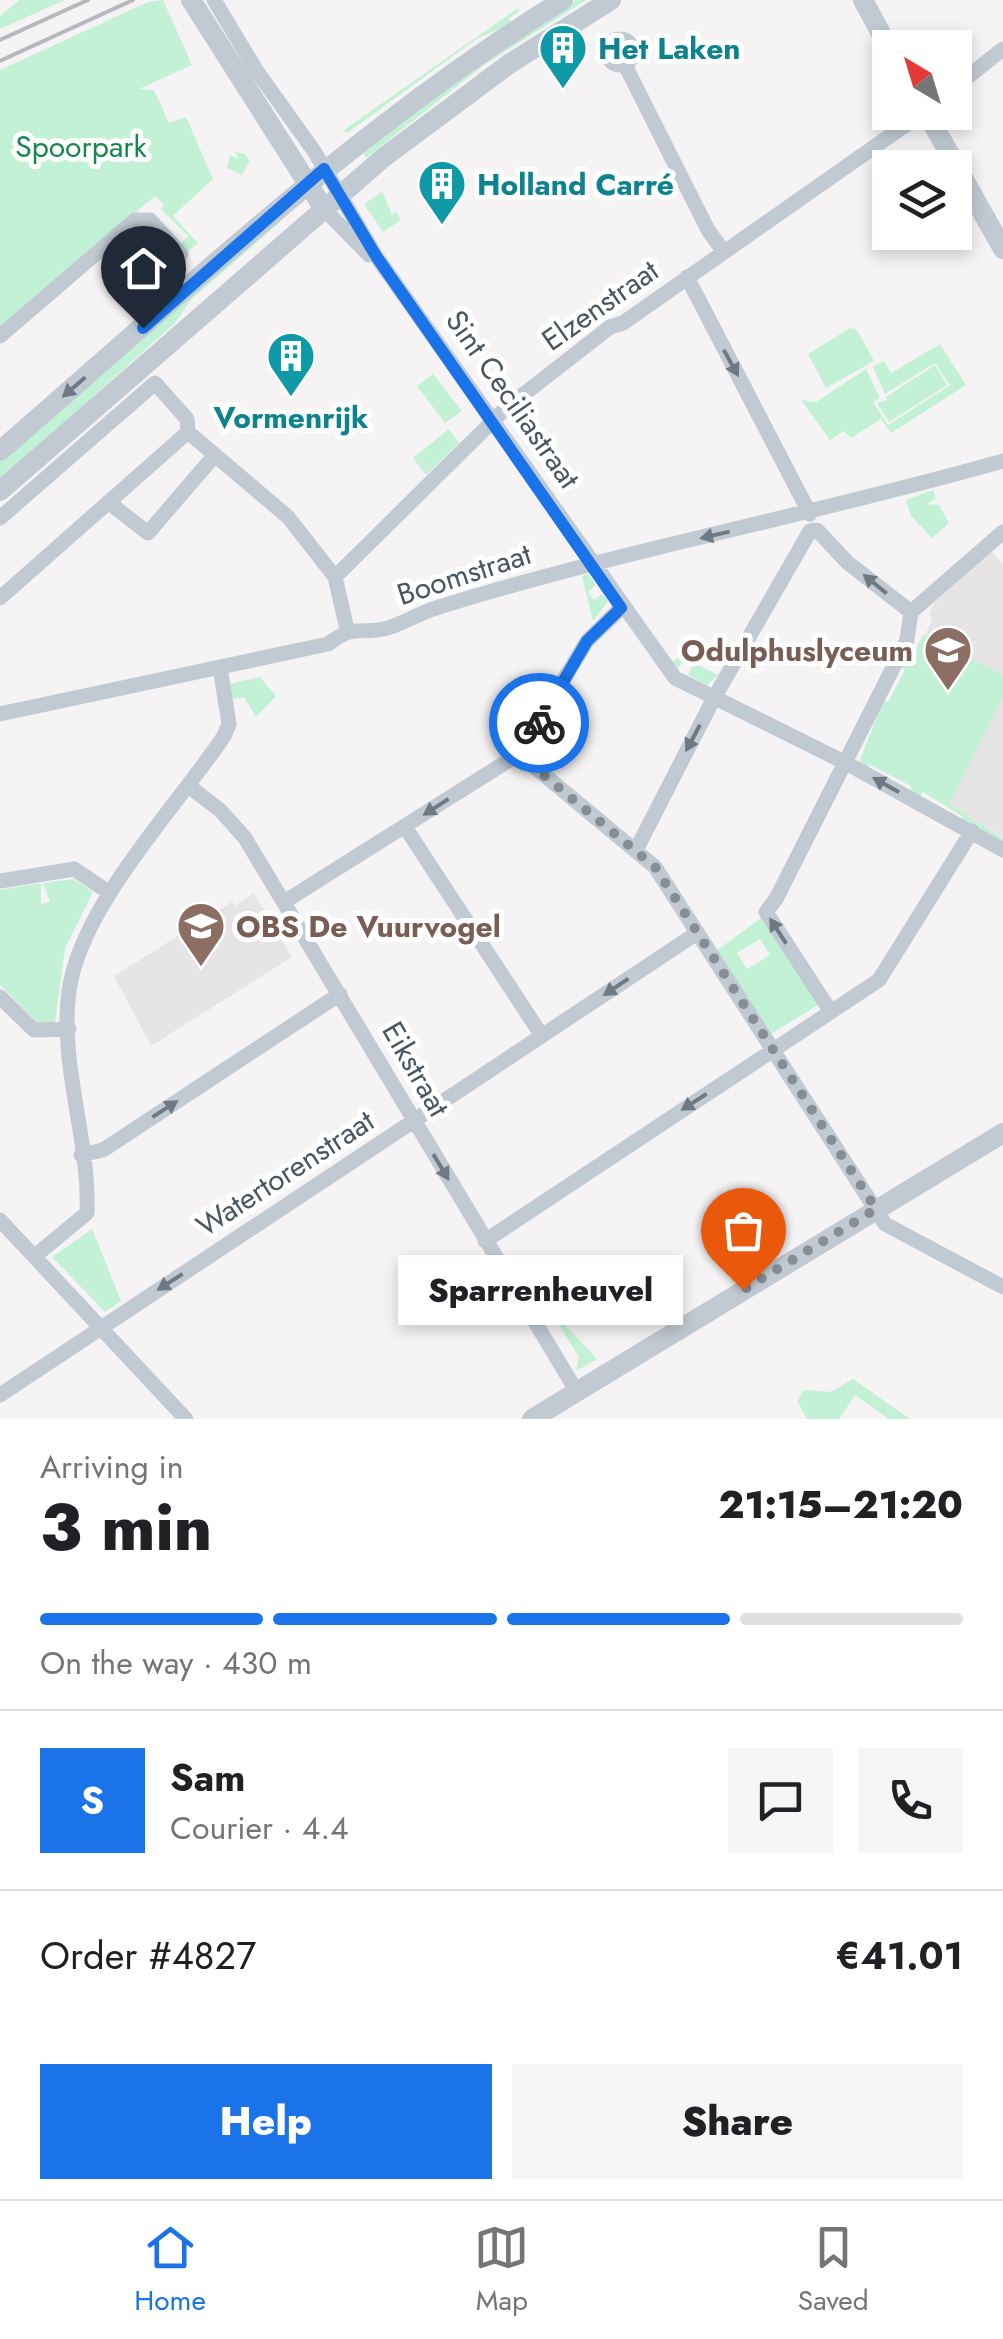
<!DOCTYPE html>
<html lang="en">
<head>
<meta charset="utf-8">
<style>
  :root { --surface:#fff; --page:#f6f6f6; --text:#202124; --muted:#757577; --line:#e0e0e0; --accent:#1a73e8 }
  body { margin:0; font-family:Jost,sans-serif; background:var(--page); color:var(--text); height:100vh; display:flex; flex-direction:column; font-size:38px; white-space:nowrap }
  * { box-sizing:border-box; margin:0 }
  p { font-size:32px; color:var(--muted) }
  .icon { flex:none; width:55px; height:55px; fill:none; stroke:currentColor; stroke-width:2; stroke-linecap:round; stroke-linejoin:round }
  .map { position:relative; height:1419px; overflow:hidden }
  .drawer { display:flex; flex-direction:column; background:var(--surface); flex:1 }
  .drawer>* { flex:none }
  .needle { width:65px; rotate:322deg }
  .tools { position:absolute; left:872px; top:30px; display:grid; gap:20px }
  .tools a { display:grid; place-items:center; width:100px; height:100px; border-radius:0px; background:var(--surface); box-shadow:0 5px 15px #0003; font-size:50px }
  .pin { position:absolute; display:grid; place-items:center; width:85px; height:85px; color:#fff; margin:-102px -42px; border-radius:50% 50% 50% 0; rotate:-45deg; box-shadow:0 0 10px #0007 }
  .pin .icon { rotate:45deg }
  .courier { position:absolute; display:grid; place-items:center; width:100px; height:100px; margin:-50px; border:8px solid #1a73e8; border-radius:50%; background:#fff; color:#222; box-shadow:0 2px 12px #0007 }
  .bubble { position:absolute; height:70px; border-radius:0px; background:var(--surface); box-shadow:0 5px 15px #0003; font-size:32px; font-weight:800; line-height:70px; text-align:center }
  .summary em { font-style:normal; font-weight:800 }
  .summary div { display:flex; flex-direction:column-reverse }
  .summary { display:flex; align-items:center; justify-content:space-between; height:170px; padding:0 40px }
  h1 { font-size:65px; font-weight:800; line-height:75px }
  .bar { display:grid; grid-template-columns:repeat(4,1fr); gap:15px 10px; align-content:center; height:120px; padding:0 40px }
  .bar i { height:12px; border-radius:8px; background:var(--line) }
  .bar .on { background:var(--accent) }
  .bar p { grid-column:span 4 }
  .line { display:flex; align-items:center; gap:25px; padding:0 40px; border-top:2px solid var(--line) }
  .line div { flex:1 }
  .round { display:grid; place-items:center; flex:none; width:105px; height:105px; border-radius:0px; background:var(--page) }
  .button { display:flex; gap:20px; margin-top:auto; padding:20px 40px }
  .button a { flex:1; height:115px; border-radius:0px; background:var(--accent); color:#fff; font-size:40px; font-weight:800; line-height:115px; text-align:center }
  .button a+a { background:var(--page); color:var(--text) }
  .tabs { display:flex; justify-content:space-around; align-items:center; height:140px; border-top:2px solid var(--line); background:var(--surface); font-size:28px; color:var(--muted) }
  .tabs a { display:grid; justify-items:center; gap:5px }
  .tabs .on { color:var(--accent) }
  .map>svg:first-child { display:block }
  .education { fill:#e6e4e5 }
  .green { fill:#c3f1d5; fill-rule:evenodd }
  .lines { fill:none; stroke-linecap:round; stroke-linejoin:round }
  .minor { stroke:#c1cad2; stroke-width:15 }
  .tertiary { stroke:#c1cad2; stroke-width:20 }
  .rail { stroke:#b5b8bd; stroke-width:4 }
  .oneway { fill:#6e7983 }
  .done { stroke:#868d94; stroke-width:10; stroke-dasharray:0 18 }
  .route { stroke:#1a73e8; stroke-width:12 }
  .labels { text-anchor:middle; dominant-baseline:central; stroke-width:10; stroke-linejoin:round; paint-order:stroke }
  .culture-label { font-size:30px; font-weight:bold; fill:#0d838f; stroke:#fff; text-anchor:start }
  .park-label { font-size:30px; fill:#17864f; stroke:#fff }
  .street-label { font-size:30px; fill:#4a5661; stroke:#fff }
  .education-label { font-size:30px; font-weight:bold; fill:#785e54; stroke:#fff; text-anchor:end }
</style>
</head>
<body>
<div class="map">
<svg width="1003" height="1419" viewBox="0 0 1003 1419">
  <rect width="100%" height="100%" fill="#f5f3f3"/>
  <path class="education" d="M 990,550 L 1003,564 L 1003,837 L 864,754 L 932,621 L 929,613 L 934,603 Z
    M 254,893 L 292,957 L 151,1046 L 114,976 L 232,902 L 235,906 Z"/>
  <path class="green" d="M 19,0 L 65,0 L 0,29 L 0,16 Z
    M 163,0 L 192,65 L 139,89 L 154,90 L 169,123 L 186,117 L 213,179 L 173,216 L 198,243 L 184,255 L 178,247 L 188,236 L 161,209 L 164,205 L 155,196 L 0,328 L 0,70 L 148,2 Z
    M 576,0 L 586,0 L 484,65 L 366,158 L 363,154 L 436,91 Z
    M 518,8 L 520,11 L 509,18 L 512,24 L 478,38 L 347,133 L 344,130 Z
    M 235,152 L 245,154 L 250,161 L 242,175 L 227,168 L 230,155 L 238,159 Z
    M 382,192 L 392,214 L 396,212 L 401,220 L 383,232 L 364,204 Z
    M 279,218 L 281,221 L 191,300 L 174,324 L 0,480 L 0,461 Z
    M 850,328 L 857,330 L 874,361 L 826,388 L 808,354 Z
    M 940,344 L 966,385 L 891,433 L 881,419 L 851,438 L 844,431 L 830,440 L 801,400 L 816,402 L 866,369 L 880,398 L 873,402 L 888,425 L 950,385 L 935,363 L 885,394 L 873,367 L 884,361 L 891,373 Z
    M 935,365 L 947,385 L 889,422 L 877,403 L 887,400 L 886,397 Z
    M 433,374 L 462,411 L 445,423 L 417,386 Z
    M 449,429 L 459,443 L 426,475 L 413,458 Z
    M 933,490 L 936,498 L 927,504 L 939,505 L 949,523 L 932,538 L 911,516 L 906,500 Z
    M 588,574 L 596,585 L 588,592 L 594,600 L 602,594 L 608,601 L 593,621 L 582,576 Z
    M 923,635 L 1003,675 L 1003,697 L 949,804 L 1003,838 L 1003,844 L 960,821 L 962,816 L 923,792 L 920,796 L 911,791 L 911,786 L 870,765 L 866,769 L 858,765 L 883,701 L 888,702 L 905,670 L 900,667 L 902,656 L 914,652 Z
    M 680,656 L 718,675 L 707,685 L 688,675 L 692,667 L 682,662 L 676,671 L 670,664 Z
    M 260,677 L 276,696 L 256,717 L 244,697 L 233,699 L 229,684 Z
    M 74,879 L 93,892 L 65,948 L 55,1022 L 37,1022 L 0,985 L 0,890 L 41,883 L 41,904 L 50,902 L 43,883 Z
    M 761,918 L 821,1003 L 771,1034 L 716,951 ZM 760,939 L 770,955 L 747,969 L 737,953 Z
    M 92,1229 L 121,1301 L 105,1312 L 52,1257 Z
    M 548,1307 L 597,1359 L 576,1371 L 579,1357 Z
    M 853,1379 L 910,1419 L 889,1419 L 855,1395 L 839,1419 L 807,1419 L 797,1401 L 804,1390 L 831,1392 Z"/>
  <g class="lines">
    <path class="minor" d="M 214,0 L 256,70 L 314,151 L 376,256 L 675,678 L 846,763 L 1003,850
      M607 52a13 13 0 1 1 26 0a13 13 0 1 1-26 0Z
      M 625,65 L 708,230 L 724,252
      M 955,87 L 1003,49
      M 324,209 L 369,255
      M 687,277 L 810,514
      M 0,336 L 135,220 L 150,220 L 181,254
      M 108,502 L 148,533 L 215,455
      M 0,518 L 155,383 L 187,419 L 188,432 L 288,517 L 335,577 L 347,629
      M 335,577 L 506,408 L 610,327 L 623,323 L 924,112
      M 0,598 L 188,432
      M 0,714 L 328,644 C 358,621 362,637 391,627 C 405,622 419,614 433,609 C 620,550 814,515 1003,461
      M 519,754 L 655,867 L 885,1224 L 1003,1287
      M 190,787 L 221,811 L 245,838 L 577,1392
      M 405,827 L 542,1036
      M 636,850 L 714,698 L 810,531 L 817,530 L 847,562 L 911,612 L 1003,532
      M 0,881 L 74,869 L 110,893
      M 284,902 L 519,754 L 587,641 L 621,608
      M 0,997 L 34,1030 L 69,1029
      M 831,1012 L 766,912 L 776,899 L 907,640 L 911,612
      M 81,1155 L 103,1150 L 340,994
      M 0,1220 L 186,1419
      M 485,1241 L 879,980 L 972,831
      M 35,1256 L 87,1213 C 90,1140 59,1065 69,991 C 81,905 176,808 224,736 L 229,724 L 220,667
      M 0,1395 L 697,933"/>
    <path class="tertiary" d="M 191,0 L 324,209
      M 863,0 L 890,50
      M 926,112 L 1003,249
      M 0,451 C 184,292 356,128 563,0
      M 0,491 L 383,158 L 509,64 L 611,0
      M 532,1419 L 1003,1133"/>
    <path class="rail" d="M 0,40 L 88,0
      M 0,61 L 133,0"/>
  </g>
  <defs><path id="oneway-solid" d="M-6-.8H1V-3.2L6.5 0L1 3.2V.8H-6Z" transform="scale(2.5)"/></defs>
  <g class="oneway">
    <use href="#oneway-solid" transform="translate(731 363) rotate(61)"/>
    <use href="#oneway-solid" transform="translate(74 387) rotate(139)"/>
    <use href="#oneway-solid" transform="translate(715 535) rotate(167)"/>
    <use href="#oneway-solid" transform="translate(875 584) rotate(-141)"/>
    <use href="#oneway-solid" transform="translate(693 738) rotate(118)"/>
    <use href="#oneway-solid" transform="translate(886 785) rotate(-151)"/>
    <use href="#oneway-solid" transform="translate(436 807) rotate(147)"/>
    <use href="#oneway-solid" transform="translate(778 931) rotate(-123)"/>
    <use href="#oneway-solid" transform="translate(616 987) rotate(146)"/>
    <use href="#oneway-solid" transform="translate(694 1102) rotate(147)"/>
    <use href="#oneway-solid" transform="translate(165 1109) rotate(-33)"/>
    <use href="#oneway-solid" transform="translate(441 1167) rotate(59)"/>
    <use href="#oneway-solid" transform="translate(170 1282) rotate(147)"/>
  </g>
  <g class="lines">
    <path class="done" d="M 539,723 L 518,754 L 655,867 L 876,1209 L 743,1290"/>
    <path class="route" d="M 143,328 L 324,169 L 376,256 L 621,608 L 587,641 L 539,723"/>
  </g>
  <defs>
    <g id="building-pin" transform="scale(2.5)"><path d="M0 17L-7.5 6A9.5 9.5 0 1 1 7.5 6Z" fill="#0f9aa8" stroke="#fff"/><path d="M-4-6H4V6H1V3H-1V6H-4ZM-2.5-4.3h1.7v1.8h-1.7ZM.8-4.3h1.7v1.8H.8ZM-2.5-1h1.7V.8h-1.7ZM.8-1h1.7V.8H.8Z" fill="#fff"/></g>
    <g id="school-pin" transform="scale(2.5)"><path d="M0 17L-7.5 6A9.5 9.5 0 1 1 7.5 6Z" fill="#8d6e63" stroke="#fff"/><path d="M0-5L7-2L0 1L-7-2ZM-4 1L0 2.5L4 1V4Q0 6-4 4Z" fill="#fff"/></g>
  </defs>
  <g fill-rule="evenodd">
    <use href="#building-pin" x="563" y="48"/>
    <use href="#building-pin" x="442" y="184"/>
    <use href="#building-pin" x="291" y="356"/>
    <use href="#school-pin" x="948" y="650"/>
    <use href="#school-pin" x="201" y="926"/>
  </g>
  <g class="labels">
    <g class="culture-label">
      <text x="598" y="48">Het Laken</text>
      <text x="477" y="184">Holland Carré</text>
      <text x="291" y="417" text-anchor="middle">Vormenrijk</text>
    </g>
    <g class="park-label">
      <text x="81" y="146">Spoorpark</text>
    </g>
    <g class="street-label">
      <text transform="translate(600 305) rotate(-35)">Elzenstraat</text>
      <text transform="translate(513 399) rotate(55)">Sint Ceciliastraat</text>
      <text transform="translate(464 574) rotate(-18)">Boomstraat</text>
      <text transform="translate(416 1069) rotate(60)">Eikstraat</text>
      <text transform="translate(285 1173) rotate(-33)">Watertorenstraat</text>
    </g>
    <g class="education-label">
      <text x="913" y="650">Odulphuslyceum</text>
      <text x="236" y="926" text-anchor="start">OBS De Vuurvogel</text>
    </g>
  </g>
</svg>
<div class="tools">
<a><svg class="needle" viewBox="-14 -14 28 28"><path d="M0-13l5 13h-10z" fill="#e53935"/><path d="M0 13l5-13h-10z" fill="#757577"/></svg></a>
<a><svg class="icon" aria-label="layers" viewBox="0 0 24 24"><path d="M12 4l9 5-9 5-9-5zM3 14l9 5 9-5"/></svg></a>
</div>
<div class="pin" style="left:743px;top:1290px;background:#ea580c"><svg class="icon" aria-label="bag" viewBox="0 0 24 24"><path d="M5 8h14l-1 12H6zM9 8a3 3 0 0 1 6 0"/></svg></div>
<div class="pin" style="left:143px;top:328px;background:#1f2937"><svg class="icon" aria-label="home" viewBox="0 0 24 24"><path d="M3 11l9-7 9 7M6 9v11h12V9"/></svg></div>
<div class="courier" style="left:539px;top:723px"><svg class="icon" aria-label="bike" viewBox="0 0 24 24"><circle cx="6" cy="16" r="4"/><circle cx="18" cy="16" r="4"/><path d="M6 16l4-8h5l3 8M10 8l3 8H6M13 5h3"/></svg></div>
<div class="bubble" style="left:398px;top:1255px;width:285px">Sparrenheuvel</div>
</div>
<section class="drawer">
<div class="summary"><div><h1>3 min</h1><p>Arriving in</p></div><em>21:15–21:20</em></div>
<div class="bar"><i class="on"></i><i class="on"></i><i class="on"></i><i></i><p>On the way · 430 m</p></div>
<div class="line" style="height:180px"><b class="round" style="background:var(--accent);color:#fff">S</b><div><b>Sam</b><p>Courier · 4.4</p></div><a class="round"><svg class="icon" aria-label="chat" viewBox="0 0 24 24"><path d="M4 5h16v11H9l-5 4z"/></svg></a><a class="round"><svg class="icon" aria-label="phone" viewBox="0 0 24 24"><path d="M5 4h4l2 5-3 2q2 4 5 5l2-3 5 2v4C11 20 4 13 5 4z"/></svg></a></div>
<div class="line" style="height:130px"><div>Order #4827</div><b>€41.01</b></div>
<div class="button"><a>Help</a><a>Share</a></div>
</section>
<nav class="tabs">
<a class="on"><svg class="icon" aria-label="home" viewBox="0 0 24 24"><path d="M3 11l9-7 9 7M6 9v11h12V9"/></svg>Home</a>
<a><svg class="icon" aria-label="map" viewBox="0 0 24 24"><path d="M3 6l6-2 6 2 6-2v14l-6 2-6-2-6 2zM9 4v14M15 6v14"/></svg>Map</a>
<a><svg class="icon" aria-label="saved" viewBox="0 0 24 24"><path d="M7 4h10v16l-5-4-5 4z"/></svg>Saved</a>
</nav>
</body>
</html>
